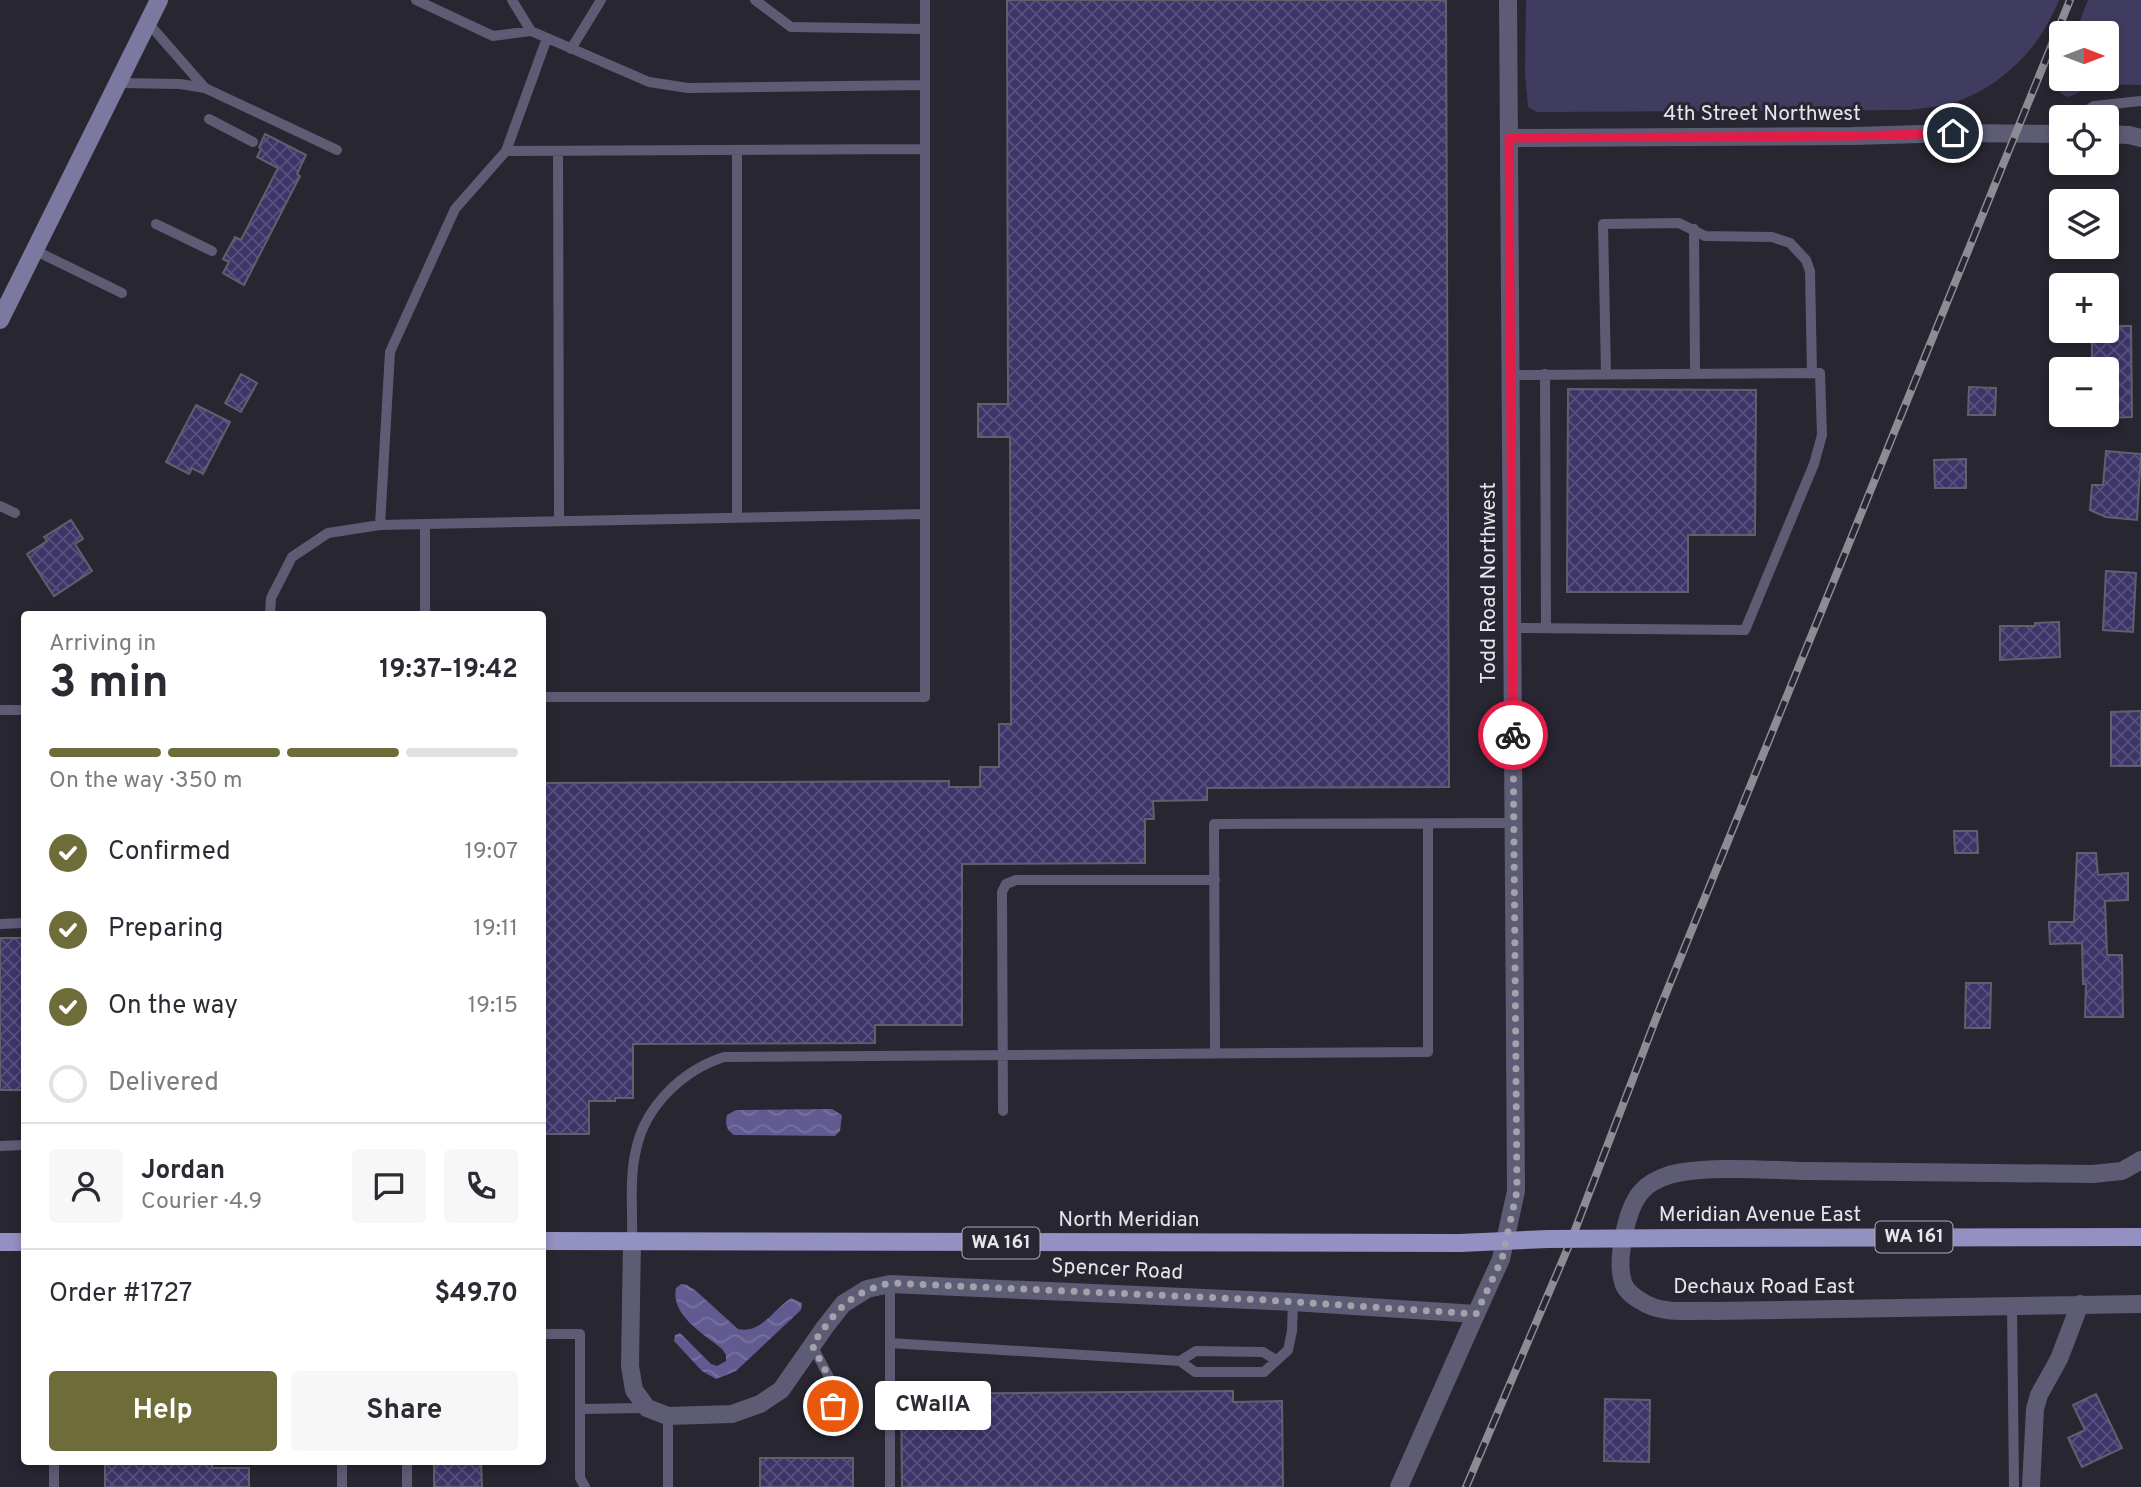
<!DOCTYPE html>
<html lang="en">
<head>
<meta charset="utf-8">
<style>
  :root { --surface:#fff; --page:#f7f7f7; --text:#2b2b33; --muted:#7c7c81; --line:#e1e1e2; --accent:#6e6d39 }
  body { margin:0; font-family:Overpass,sans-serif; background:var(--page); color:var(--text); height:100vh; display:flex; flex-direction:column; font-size:26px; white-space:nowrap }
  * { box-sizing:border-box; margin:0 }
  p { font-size:23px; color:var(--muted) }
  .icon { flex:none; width:38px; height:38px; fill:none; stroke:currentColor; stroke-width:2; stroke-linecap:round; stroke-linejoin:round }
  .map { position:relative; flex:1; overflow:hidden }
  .sheet { position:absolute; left:21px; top:611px; width:525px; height:854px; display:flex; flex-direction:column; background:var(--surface); border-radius:7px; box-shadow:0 4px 10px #0003 }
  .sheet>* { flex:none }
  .needle { width:46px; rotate:90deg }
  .tools { position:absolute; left:2049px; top:21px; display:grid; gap:14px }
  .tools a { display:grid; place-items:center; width:70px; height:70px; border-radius:7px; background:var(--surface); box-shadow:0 4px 10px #0003; font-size:35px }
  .pin { position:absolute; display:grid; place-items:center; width:60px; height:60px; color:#fff; margin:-30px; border:4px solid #fff; border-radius:50%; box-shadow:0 2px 7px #0007 }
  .courier { position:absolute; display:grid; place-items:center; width:70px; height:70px; margin:-35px; border:5px solid #e11d48; border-radius:50%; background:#fff; color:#222; box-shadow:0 2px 9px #0007 }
  .bubble { position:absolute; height:49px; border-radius:7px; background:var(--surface); box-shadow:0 4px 10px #0003; font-size:23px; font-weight:700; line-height:49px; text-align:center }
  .overview em { font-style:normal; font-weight:700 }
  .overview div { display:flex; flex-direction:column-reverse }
  .overview { display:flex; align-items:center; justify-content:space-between; height:119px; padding:0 28px }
  h1 { font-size:46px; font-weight:700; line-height:52px }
  .bar { display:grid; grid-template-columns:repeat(4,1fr); gap:10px 7px; align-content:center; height:84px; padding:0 28px }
  .bar i { height:9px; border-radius:5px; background:var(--line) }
  .bar .current { background:var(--accent) }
  .bar p { grid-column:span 4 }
  .line { display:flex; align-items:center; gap:18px; padding:0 28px; border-top:2px solid var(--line) }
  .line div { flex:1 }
  .round { display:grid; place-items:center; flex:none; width:74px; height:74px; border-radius:7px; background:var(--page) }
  ol { padding:0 28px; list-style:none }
  li { display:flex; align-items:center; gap:21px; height:77px }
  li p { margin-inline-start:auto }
  li .icon { padding:7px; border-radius:50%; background:var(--accent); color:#fff; stroke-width:4 }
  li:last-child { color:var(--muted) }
  li i { width:38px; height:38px; border:4px solid var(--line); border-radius:50% }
  .action { display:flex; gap:14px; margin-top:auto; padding:14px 28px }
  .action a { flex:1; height:80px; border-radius:7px; background:var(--accent); color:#fff; font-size:28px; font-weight:700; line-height:80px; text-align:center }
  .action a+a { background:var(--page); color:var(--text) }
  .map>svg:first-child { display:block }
  .grass { fill:#403c60 }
  .water { fill:url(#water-waves) }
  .building { fill:url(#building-cross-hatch); stroke:#60606d; stroke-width:2 }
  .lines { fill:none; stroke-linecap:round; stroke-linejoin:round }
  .service { stroke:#5e5c75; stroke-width:10 }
  .minor { stroke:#5e5c75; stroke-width:18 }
  .tertiary { stroke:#5e5c75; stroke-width:18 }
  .secondary { stroke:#7c79a0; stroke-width:18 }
  .primary { stroke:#9390c2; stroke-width:18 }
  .rail-casing { stroke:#8c8c95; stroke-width:8 }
  .rail { stroke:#272631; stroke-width:5; stroke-dasharray:16; stroke-linecap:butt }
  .primary-bridge { stroke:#9390c2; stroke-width:18 }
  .done { stroke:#a2a2ab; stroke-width:7; stroke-dasharray:0 12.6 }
  .route { stroke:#e11d48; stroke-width:9 }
  .labels { text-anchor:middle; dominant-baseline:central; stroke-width:6; stroke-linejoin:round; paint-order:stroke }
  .shield { fill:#272631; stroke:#acacb4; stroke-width:2 }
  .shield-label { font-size:19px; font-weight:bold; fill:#e5e5ec }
  .street-label { font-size:21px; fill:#e5e5ec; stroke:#272631 }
</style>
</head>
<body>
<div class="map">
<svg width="2141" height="1487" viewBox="0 0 2141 1487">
  <defs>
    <pattern id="water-waves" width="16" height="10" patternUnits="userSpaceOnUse" patternTransform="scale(1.75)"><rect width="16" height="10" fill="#615b92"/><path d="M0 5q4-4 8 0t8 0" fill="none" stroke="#7872a1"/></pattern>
    <pattern id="building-cross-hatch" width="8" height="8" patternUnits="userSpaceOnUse" patternTransform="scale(1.75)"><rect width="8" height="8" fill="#3c3568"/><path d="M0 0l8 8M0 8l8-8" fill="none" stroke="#58527e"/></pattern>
  </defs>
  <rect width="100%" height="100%" fill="#272631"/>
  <path class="grass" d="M 1526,0 L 2059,0 C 2040,48 2002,87 1952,103 C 1939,107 1923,108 1909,110 L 1537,112 L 1528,107 L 1525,74 Z
    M 2088,0 L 2141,0 L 2141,85 L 2097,84 L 2069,97 L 2061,94 L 2056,79 L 2061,66 L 2062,79 L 2107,79 L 2107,33 L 2075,33 Z"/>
  <path class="water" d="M 832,1109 L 842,1115 L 840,1131 L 835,1136 L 734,1135 C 726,1129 725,1125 727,1115 L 736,1110 Z
    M 681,1284 L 687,1285 L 695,1290 L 738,1329 C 761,1334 774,1309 791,1298 L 802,1303 L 801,1310 L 736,1371 L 716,1379 L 702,1371 L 674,1341 L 675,1335 L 680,1333 L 711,1364 L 717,1366 L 726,1361 L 726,1355 L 722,1349 C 704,1334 670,1315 676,1288 Z"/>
  <path class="building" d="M 1007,0 L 1446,0 L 1449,787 L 1207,788 L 1207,800 L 1153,801 L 1154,819 L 1145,819 L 1145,863 L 962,864 L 962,1025 L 875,1025 L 875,1043 L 633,1044 L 633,1098 L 615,1098 L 615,1101 L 589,1101 L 589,1134 L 542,1134 L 542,783 L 949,781 L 949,787 L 980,787 L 980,767 L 999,767 L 999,724 L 1011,724 L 1010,437 L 978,437 L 978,404 L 1008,404 Z
    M 265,134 L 306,155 L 297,174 L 300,176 L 244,285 L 223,273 L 229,262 L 223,259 L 235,237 L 241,240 L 278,168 L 257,157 L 261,149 L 259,147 Z
    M 2107,326 L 2131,326 L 2132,417 L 2107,418 L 2107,369 L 2092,369 L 2092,331 L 2107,331 Z
    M 241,374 L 257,383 L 241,412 L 225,403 Z
    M 1969,387 L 1996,388 L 1995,415 L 1968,415 Z
    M 1568,389 L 1756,390 L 1755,535 L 1688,535 L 1688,592 L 1567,592 Z
    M 196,405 L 230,422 L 203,474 L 192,468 L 189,474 L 166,462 Z
    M 2106,451 L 2141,454 L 2137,520 L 2106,517 L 2090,510 L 2092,485 L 2103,485 Z
    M 1966,459 L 1966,488 L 1935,488 L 1934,460 Z
    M 71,520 L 83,539 L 75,544 L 92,571 L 54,596 L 27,554 L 47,541 L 44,537 Z
    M 2106,571 L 2136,573 L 2133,632 L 2103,630 Z
    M 2059,622 L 2060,657 L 2000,660 L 2000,626 L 2035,626 L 2035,623 Z
    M 2141,711 L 2141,766 L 2111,766 L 2111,712 Z
    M 1954,831 L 1977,831 L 1978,853 L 1955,853 Z
    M 2077,853 L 2096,853 L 2098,875 L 2128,873 L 2128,900 L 2105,901 L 2107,955 L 2122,955 L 2123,1017 L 2085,1017 L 2086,984 L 2083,984 L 2082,943 L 2050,944 L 2049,922 L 2074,922 Z
    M 0,938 L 24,938 L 24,1090 L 0,1090 Z
    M 1966,983 L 1991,983 L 1990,1028 L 1965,1028 Z
    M 1233,1391 L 1233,1402 L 1282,1401 L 1283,1487 L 902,1487 L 901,1394 Z
    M 2096,1394 L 2122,1448 L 2082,1467 L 2068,1438 L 2085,1430 L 2073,1405 Z
    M 1605,1399 L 1650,1400 L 1649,1462 L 1604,1461 Z
    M 760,1458 L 853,1458 L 853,1487 L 760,1487 Z
    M 105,1461 L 212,1461 L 212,1468 L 249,1468 L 249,1487 L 105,1487 Z
    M 434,1461 L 481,1461 L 482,1487 L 434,1487 Z"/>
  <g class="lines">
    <path class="service" d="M 416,0 L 493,36 L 531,31 L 649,82 L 688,88 L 925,85
      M 512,0 L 531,31
      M 755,0 L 791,27 L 925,29
      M 149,24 L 205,88
      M 571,49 L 601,0
      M 119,83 L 180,84 L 205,88 L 337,150
      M 2077,117 L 2094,106 L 2141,101
      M 209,119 L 253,142
      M 737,150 L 737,517
      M 506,151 L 925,149
      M 558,151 L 559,521
      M 156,224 L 212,251
      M 1694,229 L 1695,374
      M 34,250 L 122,293
      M 1545,374 L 1546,628
      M 1606,374 L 1603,224 L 1679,223 L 1705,236 L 1772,237 L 1790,243 L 1806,260 L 1810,271 L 1812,373
      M 1511,375 L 1820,373 L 1822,435 L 1814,464 L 1745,630 L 1512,628
      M 0,506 L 15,513
      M 425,524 L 425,614
      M 380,525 L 390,352 L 455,209 L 506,151 L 547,38
      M 270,614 L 271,598 L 292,557 L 328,533 L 380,525 L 425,524 L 925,514
      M 542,697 L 925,697 L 925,0
      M 0,710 L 24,710
      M 0,924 L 24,923
      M 1215,1053 L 1214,824 L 1514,823
      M 1003,1111 L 1002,892 L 1006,884 L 1016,880 L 1215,880
      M 0,1146 L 24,1145
      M 632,1241 C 633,1211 629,1179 636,1150 C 645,1106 683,1070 724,1057 L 1428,1052 L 1428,824
      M 890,1284 L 890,1487
      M 2012,1307 L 2014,1487
      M 542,1334 L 580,1334 L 580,1478 L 585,1487
      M 890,1343 L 1180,1361 L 1195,1372 L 1264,1372 L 1288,1350 L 1292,1331 L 1293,1302
      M 812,1345 L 831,1381 L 835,1432
      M 1180,1361 L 1196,1351 L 1263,1352 L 1276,1360
      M 580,1409 L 647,1408
      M 407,1461 L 407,1487
      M 54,1487 L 54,1461
      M 342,1487 L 342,1461
      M 668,1487 L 668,1416"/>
    <path class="minor" d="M 2107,134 L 2129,135 L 2141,138
      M 1509,138 L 1854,136 L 1953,133 L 2062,134
      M 2141,1160 L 2122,1171 L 2093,1174 C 1997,1173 1902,1172 1806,1171 C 1768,1170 1704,1165 1669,1175 C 1660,1178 1648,1184 1642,1191 C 1626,1208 1616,1261 1623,1282 C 1625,1290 1634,1297 1641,1301 C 1661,1315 1690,1310 1713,1311 L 2141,1304
      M 1399,1487 L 1476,1314
      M 2031,1487 L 2035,1409 L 2039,1395 L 2059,1359 L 2080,1304"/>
    <path class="tertiary" d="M 632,1241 L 630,1366 L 634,1390 L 647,1408 L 668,1416 L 732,1414 L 760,1404 L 781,1390 L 825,1327 L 843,1304 L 867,1289 L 890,1284 L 1293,1302 L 1476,1314 L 1501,1259 L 1516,1191 L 1508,0"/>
    <path class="secondary" d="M 0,320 L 159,0"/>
    <path class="primary" d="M 1688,1238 L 2141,1237
      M 542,1241 L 1460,1243
      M 0,1242 L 24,1242"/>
    <g class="rail-casing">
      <path id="rail" d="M 1466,1487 L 1570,1243 L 1660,1008 L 2070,0"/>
    </g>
    <use href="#rail" class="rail"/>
    <path class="primary-bridge" d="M 1460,1243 L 1548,1239 L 1688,1238"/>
  </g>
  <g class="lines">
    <path class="done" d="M 833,1406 L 831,1381 L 812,1345 C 837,1310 847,1294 890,1283 L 1266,1300 L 1476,1314 L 1502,1259 L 1517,1191 L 1513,735"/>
    <path class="route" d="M 1513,735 L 1509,138 L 1854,136 L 1953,133"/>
  </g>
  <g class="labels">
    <g class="shield">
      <rect x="1875.5" y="1221.5" width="77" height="31" rx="5"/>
      <rect x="962.5" y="1227.5" width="77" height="31" rx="5"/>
    </g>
    <g class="shield-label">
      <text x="1914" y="1237">WA 161</text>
      <text x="1001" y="1243">WA 161</text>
    </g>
    <g class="street-label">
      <text x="1762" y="114">4th Street Northwest</text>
      <text transform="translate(1489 583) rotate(-90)">Todd Road Northwest</text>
      <text x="1760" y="1215">Meridian Avenue East</text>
      <text x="1129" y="1220">North Meridian</text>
      <text transform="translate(1117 1270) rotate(3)">Spencer Road</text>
      <text x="1764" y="1287">Dechaux Road East</text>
    </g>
  </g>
</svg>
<div class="tools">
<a><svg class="needle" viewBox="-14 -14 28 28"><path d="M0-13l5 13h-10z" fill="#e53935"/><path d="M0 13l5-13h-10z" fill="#7c7c81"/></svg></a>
<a><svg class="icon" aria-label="locate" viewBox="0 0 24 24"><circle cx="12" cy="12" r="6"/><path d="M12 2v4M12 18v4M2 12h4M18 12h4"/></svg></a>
<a><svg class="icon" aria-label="layers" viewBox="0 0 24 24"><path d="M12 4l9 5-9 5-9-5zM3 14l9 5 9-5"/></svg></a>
<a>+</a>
<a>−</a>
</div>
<div class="pin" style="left:833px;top:1406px;background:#ea580c"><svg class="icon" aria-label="bag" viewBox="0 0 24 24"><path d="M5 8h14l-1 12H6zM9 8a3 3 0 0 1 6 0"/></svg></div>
<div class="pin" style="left:1953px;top:133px;background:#1f2937"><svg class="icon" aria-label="home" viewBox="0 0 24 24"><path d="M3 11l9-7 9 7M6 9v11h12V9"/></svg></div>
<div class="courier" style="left:1513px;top:735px"><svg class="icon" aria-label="bike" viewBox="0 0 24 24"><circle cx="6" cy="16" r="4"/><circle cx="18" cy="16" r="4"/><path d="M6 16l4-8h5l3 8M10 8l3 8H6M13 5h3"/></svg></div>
<div class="bubble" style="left:875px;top:1381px;width:116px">CWallA</div>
<section class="sheet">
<div class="overview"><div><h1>3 min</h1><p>Arriving in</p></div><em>19:37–19:42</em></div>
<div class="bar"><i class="current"></i><i class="current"></i><i class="current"></i><i></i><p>On the way · 350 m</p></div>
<ol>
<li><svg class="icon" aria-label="check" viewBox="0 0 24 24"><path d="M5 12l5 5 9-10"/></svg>Confirmed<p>19:07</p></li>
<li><svg class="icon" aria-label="check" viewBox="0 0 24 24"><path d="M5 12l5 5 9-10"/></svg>Preparing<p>19:11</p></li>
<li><svg class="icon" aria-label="check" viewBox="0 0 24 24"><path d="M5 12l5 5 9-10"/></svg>On the way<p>19:15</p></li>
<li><i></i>Delivered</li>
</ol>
<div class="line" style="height:126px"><a class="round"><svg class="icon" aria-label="person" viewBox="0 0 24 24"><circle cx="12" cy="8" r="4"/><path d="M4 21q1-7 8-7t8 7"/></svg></a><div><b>Jordan</b><p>Courier · 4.9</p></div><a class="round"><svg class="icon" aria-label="chat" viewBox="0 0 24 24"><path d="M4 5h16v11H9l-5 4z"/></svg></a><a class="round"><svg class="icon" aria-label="phone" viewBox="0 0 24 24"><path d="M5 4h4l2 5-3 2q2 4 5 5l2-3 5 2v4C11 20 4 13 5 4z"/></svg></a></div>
<div class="line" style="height:91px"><div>Order #1727</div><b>$49.70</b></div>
<div class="action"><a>Help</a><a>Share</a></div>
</section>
</div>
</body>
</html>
